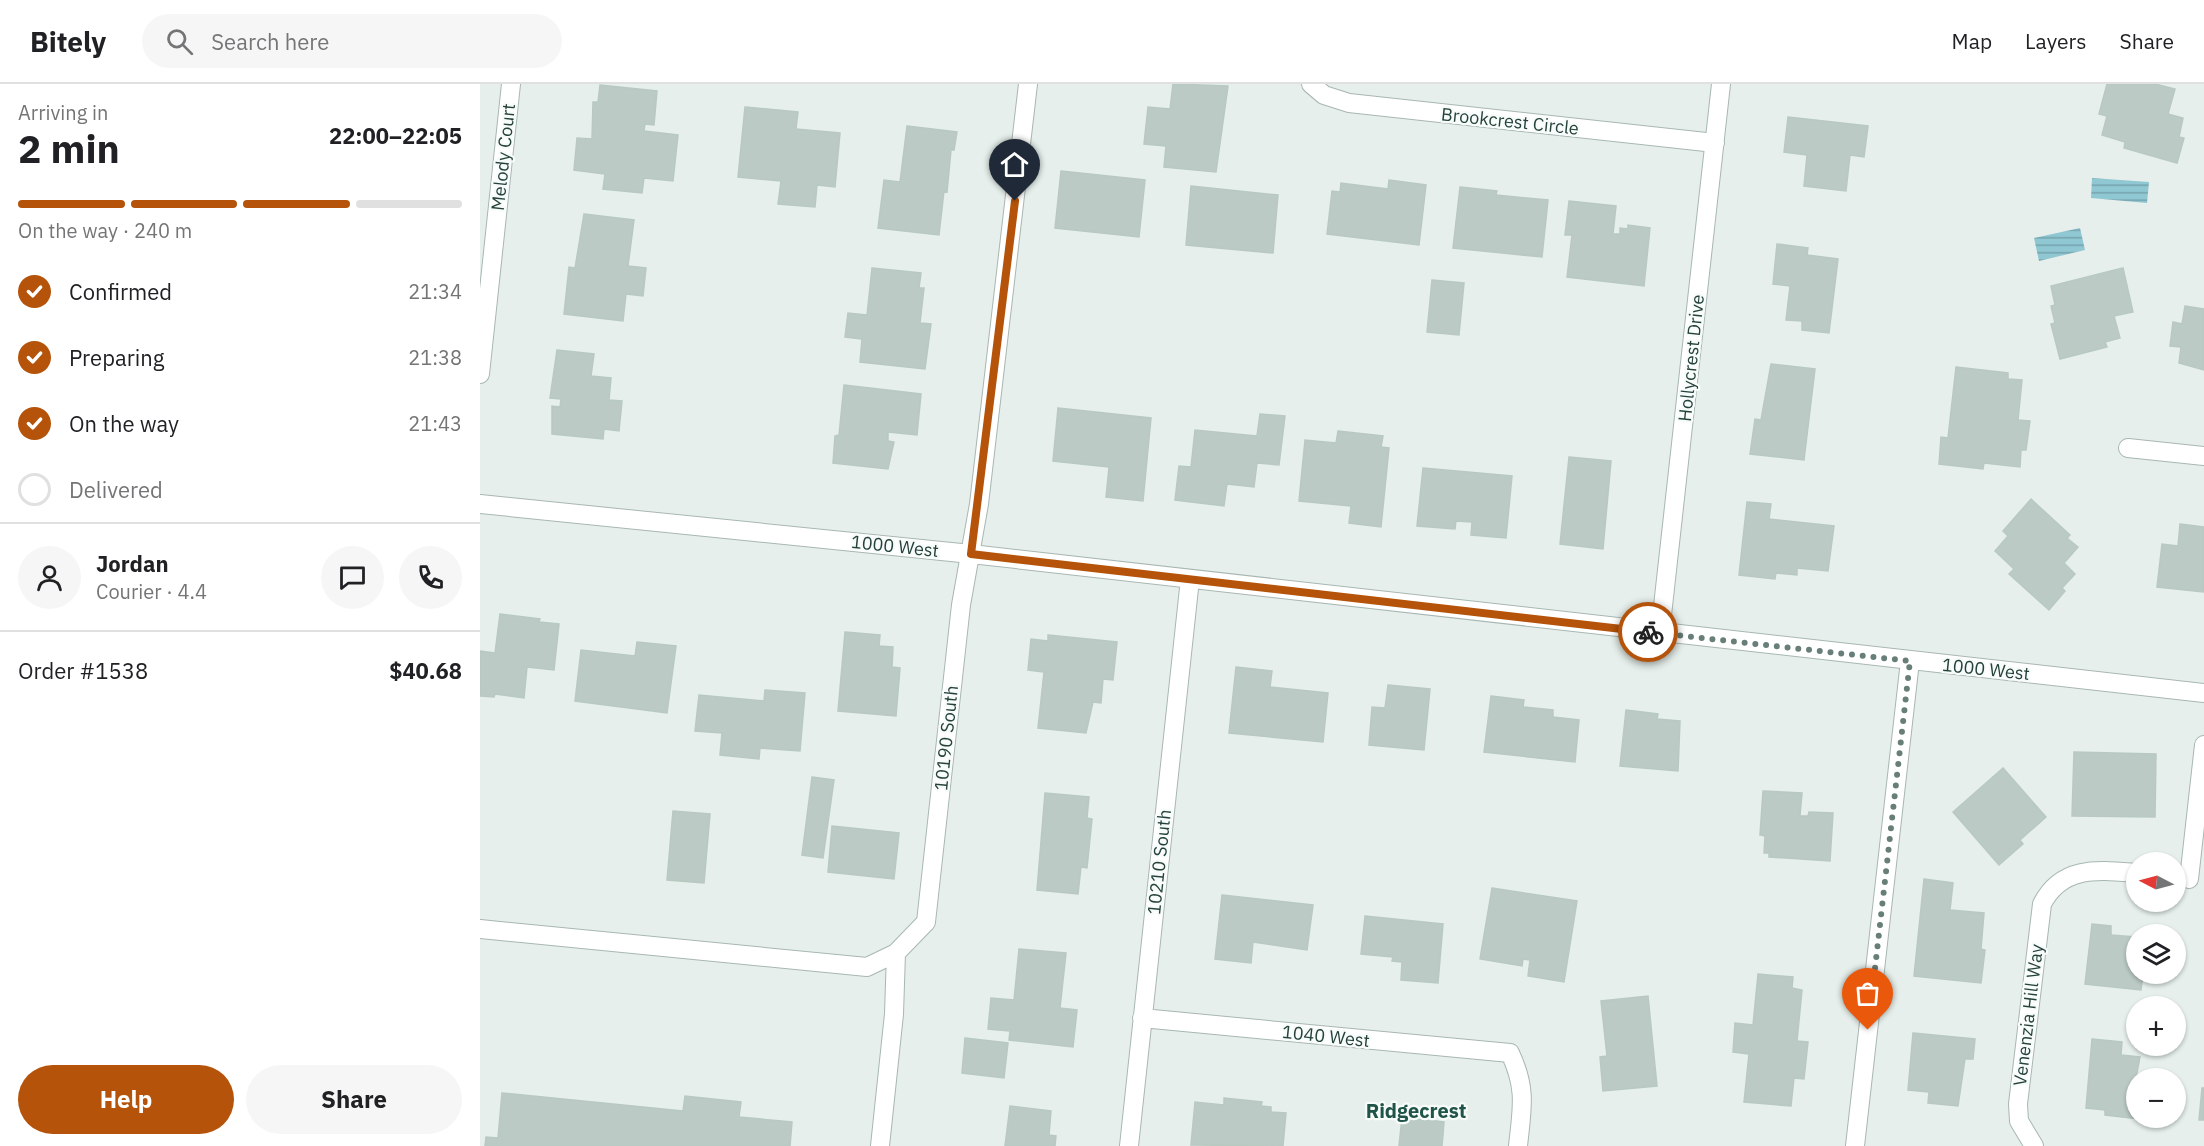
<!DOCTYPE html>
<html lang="en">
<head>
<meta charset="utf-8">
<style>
  :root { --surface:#fff; --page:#f6f6f6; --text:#202124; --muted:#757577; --line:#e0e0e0; --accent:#b45309 }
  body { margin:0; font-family:"IBM Plex Sans",sans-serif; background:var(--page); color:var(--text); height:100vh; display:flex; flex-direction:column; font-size:22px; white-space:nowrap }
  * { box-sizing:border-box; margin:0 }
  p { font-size:20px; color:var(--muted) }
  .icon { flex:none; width:33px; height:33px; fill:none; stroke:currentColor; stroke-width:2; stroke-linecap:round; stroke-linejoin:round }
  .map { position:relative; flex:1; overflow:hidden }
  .side { display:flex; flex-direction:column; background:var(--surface); width:480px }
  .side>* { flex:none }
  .needle { width:39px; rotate:276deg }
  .buttons { position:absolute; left:1646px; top:768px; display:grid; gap:12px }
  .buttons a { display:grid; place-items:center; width:60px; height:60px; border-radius:50%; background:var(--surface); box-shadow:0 2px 4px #0004; font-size:30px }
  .pin { position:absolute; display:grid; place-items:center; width:51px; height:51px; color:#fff; margin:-62px -26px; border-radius:50% 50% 50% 0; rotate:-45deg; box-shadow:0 0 6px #0007 }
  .pin .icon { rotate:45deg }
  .courier { position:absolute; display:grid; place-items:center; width:60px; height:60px; margin:-30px; border:4px solid #b45309; border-radius:50%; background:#fff; color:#222; box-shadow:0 2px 8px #0007 }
  .head em { font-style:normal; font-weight:800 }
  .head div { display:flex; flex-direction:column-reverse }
  .head { display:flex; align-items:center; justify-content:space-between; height:102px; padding:0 18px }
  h1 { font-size:39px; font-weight:800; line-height:45px }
  .bar { display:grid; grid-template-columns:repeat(4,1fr); gap:9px 6px; align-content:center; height:72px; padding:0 18px }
  .bar i { height:8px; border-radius:4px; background:var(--line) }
  .bar .active { background:var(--accent) }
  .bar p { grid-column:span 4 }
  .line { display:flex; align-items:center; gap:15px; padding:0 18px; border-top:2px solid var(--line) }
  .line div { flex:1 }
  .round { display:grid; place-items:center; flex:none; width:63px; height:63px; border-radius:32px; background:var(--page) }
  ol { padding:0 18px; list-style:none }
  li { display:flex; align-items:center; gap:18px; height:66px }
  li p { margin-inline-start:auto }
  li .icon { padding:6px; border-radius:50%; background:var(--accent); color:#fff; stroke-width:4 }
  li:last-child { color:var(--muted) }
  li i { width:33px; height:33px; border:3px solid var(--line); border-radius:50% }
  .button { display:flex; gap:12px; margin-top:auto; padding:12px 18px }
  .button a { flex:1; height:69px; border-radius:36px; background:var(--accent); color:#fff; font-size:24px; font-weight:800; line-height:69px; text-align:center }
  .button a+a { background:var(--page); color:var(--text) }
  header { display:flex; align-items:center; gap:36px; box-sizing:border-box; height:84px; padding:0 30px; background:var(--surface); border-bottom:2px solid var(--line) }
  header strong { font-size:28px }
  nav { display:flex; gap:33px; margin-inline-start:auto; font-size:21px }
  .search { width:420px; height:54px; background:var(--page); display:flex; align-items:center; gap:15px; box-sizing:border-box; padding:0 21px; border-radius:33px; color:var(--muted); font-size:22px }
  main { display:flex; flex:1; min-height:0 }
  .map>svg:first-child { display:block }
  .water { fill:url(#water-rules) }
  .building { fill:#bbcac4; stroke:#b8c9c2; stroke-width:1.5 }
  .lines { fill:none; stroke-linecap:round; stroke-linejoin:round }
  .minor-casing { stroke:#a8b7b2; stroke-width:20 }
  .minor { stroke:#fff; stroke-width:18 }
  .done { stroke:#687e78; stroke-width:6; stroke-dasharray:0 10.8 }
  .route { stroke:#b45309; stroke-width:8 }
  .labels { text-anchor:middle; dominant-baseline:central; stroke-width:4.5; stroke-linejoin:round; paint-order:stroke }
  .street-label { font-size:18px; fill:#24413a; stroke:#f7fbf9 }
  .neighbourhood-label { font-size:20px; font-weight:bold; fill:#205448; stroke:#f7fbf9 }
</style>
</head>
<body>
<header>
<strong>Bitely</strong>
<div class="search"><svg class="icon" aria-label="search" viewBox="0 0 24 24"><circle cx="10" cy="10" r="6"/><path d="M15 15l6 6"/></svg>Search here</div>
<nav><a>Map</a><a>Layers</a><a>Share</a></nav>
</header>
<main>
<section class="side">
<div class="head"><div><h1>2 min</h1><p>Arriving in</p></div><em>22:00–22:05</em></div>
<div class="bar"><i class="active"></i><i class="active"></i><i class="active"></i><i></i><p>On the way · 240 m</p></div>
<ol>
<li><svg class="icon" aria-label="check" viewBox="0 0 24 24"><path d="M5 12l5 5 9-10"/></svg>Confirmed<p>21:34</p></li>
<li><svg class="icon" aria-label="check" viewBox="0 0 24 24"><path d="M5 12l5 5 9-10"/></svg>Preparing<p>21:38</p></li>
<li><svg class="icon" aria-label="check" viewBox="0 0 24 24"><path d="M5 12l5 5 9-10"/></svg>On the way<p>21:43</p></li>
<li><i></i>Delivered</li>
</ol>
<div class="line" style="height:108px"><a class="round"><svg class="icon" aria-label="person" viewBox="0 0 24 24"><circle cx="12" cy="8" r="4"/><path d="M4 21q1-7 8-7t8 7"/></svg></a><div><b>Jordan</b><p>Courier · 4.4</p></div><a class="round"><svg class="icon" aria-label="chat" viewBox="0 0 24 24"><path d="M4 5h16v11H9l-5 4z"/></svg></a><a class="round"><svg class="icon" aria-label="phone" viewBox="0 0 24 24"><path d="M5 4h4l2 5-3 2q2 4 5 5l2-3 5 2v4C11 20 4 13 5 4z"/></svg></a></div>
<div class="line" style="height:78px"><div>Order #1538</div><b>$40.68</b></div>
<div class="button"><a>Help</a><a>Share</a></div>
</section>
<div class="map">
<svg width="1724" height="1062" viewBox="0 0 1724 1062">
  <defs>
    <pattern id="water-rules" width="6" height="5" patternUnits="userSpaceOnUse" patternTransform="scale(1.5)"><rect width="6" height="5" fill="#8fc7d3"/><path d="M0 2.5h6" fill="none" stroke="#75a3ac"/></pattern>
  </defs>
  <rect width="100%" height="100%" fill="#e6efeb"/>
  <path class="water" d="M 1612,94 L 1669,98 L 1667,119 L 1611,114 Z
    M 1600,144 L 1605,166 L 1559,177 L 1554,154 Z"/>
  <path class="building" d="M 693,0 L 748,2 L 736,88 L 684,83 L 686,62 L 664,60 L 668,23 L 690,25 Z
    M 1627,0 L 1675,0 L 1695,5 L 1688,30 L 1703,34 L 1699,53 L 1704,54 L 1697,79 L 1644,64 L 1645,58 L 1622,51 L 1627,32 L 1619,30 Z
    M 120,1 L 177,7 L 174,41 L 165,40 L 164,47 L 198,51 L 193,97 L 164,94 L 162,109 L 123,105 L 125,90 L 94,86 L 97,54 L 112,55 L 113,18 L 118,18 Z
    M 265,23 L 318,28 L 316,45 L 360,49 L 355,103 L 337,101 L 335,123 L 298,120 L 301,97 L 258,93 Z
    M 1308,33 L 1388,42 L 1384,73 L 1370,71 L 1366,107 L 1324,102 L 1327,71 L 1304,68 Z
    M 427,42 L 477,48 L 474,66 L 471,66 L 467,108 L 464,107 L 459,151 L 398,144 L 404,96 L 420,98 Z
    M 581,87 L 665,96 L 659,153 L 575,144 Z
    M 909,96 L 946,101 L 939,161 L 847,150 L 852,107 L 860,108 L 861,99 L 908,105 Z
    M 711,102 L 798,111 L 793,169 L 706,161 Z
    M 980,103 L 1017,107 L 1016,111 L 1068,116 L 1062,173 L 973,164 Z
    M 1089,117 L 1136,122 L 1133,150 L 1140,150 L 1140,144 L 1148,145 L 1148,141 L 1170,144 L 1164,202 L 1087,193 L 1092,151 L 1085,151 Z
    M 104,130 L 154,136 L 148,182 L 166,184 L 163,212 L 146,210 L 143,237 L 84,230 L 89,183 L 95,184 Z
    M 1297,160 L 1328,164 L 1327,171 L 1358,175 L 1349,249 L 1322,246 L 1322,237 L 1306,236 L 1310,202 L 1293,200 Z
    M 392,184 L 441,189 L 439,204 L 444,204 L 440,239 L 451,240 L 445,285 L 380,278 L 382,255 L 365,253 L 368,229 L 387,231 Z
    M 1643,184 L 1653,228 L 1634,232 L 1640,254 L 1625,258 L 1627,263 L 1580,275 L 1571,240 L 1575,239 L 1571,222 L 1575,221 L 1571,202 Z
    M 952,196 L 984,199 L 979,251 L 947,248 Z
    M 1705,222 L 1724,225 L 1724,286 L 1699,279 L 1701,263 L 1690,262 L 1693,238 L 1702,240 Z
    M 77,266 L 114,270 L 111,292 L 131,294 L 129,316 L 142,317 L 139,347 L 124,345 L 123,355 L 72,350 L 72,322 L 80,323 L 81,315 L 70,314 Z
    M 1291,280 L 1335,285 L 1324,376 L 1270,370 L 1275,335 L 1281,336 Z
    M 1476,283 L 1528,289 L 1528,295 L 1542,296 L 1538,336 L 1550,337 L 1546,366 L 1541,366 L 1540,383 L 1504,379 L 1503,385 L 1459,380 L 1461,353 L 1468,354 Z
    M 364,301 L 441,310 L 437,351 L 408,348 L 408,357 L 414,358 L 408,385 L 353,379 L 355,352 L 359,351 Z
    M 578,324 L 671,334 L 663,417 L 626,413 L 629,383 L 573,377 Z
    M 780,330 L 805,332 L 799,381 L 777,379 L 774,403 L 747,400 L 744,422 L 695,416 L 699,382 L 711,383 L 715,346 L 777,352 Z
    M 858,347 L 903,352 L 901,363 L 909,364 L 901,443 L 869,439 L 871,422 L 819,417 L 825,356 L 856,359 Z
    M 1089,373 L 1131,377 L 1123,465 L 1080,460 Z
    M 943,384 L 1032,392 L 1026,454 L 991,451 L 992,438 L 976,437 L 975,445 L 937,442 Z
    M 1551,415 L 1590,451 L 1587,454 L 1598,463 L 1584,479 L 1595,490 L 1582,504 L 1585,507 L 1569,526 L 1529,490 L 1534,485 L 1515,467 L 1528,452 L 1523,447 Z
    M 1267,418 L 1291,420 L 1289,435 L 1354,442 L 1348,487 L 1317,484 L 1317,491 L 1296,489 L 1295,495 L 1259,491 Z
    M 1700,440 L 1724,443 L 1724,508 L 1677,503 L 1682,460 L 1698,462 Z
    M 20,530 L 60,535 L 59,538 L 79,540 L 74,586 L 47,583 L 44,614 L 15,610 L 14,613 L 0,612 L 0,567 L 15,569 Z
    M 365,548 L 400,551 L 399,562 L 413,563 L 412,583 L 420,584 L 416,632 L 358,627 Z
    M 568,551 L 637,558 L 633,596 L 623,595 L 621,619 L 613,618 L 606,649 L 558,644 L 564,588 L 548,586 L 551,555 L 568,557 Z
    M 157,558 L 196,562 L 187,629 L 95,617 L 101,566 L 155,572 Z
    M 756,583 L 792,587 L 790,603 L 848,609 L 843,658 L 749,649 Z
    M 908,601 L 950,605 L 944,666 L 889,661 L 892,623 L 905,624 Z
    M 285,606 L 325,609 L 320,667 L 280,664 L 279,675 L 240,671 L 242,649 L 215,647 L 219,611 L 284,617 Z
    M 1011,612 L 1044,616 L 1043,623 L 1073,626 L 1073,633 L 1099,636 L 1095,678 L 1004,668 Z
    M 1146,626 L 1178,630 L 1177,635 L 1200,637 L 1198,687 L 1140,682 Z
    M 1594,668 L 1676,670 L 1675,733 L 1592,732 Z
    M 1523,684 L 1566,733 L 1540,756 L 1543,760 L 1519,781 L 1473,728 Z
    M 332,693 L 354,696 L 343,774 L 322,771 Z
    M 1283,707 L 1322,709 L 1320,732 L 1328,732 L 1329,728 L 1353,729 L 1350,777 L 1289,773 L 1289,769 L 1284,769 L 1285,752 L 1280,751 Z
    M 565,709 L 609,713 L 607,734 L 612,735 L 607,784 L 601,783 L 598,810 L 557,806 Z
    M 193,727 L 230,730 L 224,799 L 187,796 Z
    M 352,742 L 419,749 L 414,795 L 348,788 Z
    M 1444,795 L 1473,799 L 1470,826 L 1504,829 L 1501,865 L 1505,866 L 1501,899 L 1434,892 Z
    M 1012,804 L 1097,817 L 1084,898 L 1048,892 L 1050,876 L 1043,875 L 1042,882 L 1000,875 Z
    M 742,811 L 833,821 L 827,866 L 773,858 L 771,879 L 735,875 Z
    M 885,832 L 963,840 L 958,899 L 921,896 L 922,878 L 912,877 L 913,873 L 881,870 Z
    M 1612,840 L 1631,842 L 1631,851 L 1656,853 L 1656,890 L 1663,890 L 1661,906 L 1605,900 Z
    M 539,865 L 586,869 L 580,924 L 597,926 L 593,963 L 529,956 L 530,947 L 508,945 L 511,914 L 534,916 Z
    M 1278,890 L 1313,893 L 1312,904 L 1322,906 L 1317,957 L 1328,958 L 1324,995 L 1314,994 L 1311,1022 L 1264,1018 L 1269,970 L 1253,968 L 1255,939 L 1273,941 Z
    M 1168,912 L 1177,1002 L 1123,1007 L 1120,973 L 1127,972 L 1121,917 Z
    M 1433,949 L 1495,955 L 1493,975 L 1485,975 L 1478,1022 L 1448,1019 L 1449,1008 L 1428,1006 Z
    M 485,954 L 528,959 L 524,994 L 482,989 Z
    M 1612,955 L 1642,958 L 1641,971 L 1660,973 L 1656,994 L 1656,1034 L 1660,1035 L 1625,1031 L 1625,1026 L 1606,1024 Z
    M 1722,1004 L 1724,1004 L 1724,1036 L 1719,1036 Z
    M 22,1009 L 203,1027 L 205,1012 L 261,1018 L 259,1033 L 312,1038 L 310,1062 L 5,1062 L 6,1053 L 18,1054 Z
    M 744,1014 L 782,1018 L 781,1022 L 791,1023 L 791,1028 L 806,1029 L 803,1062 L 711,1061 L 715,1018 L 744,1021 Z
    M 530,1022 L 571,1027 L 569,1051 L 576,1052 L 575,1062 L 525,1062 Z
    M 922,1033 L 964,1038 L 962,1062 L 919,1062 Z"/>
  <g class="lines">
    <g class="minor-casing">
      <path id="minor" d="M 831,0 L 844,11 L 869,19 L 1235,59
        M 0,290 L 31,0
        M 1648,364 L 1724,372
        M 0,420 L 491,470 L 1724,609
        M 1180,549 L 1241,0
        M 1709,795 L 1724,661
        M 0,845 L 387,883 L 416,869 L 446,838 L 481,521 L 499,420 L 548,0
        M 662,934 L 1030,969 C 1047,1005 1042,1024 1038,1062
        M 400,1062 L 414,930 L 416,869
        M 649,1062 L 710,495
        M 1375,1062 L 1430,577
        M 1554,1062 L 1539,1037 L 1538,1020 L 1562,820 C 1582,781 1619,786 1656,789"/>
    </g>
    <use href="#minor" class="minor"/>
  </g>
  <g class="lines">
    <path class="done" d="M 1168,548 L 1430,577 L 1388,946"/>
    <path class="route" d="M 535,117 L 491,470 L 1168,548"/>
  </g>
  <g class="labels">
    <g class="street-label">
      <text transform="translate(1030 37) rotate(6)">Brookcrest Circle</text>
      <text transform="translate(23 73) rotate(-84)">Melody Court</text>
      <text transform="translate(1211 274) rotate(-84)">Hollycrest Drive</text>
      <text transform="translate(415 462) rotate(6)">1000 West</text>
      <text transform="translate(1506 585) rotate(6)">1000 West</text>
      <text transform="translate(466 654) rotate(-84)">10190 South</text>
      <text transform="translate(679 778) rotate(-84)">10210 South</text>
      <text transform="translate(1548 931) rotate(-83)">Venenzia Hill Way</text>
      <text transform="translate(846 952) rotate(6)">1040 West</text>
    </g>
    <g class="neighbourhood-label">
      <text x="936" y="1026">Ridgecrest</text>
    </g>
  </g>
</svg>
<div class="buttons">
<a><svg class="needle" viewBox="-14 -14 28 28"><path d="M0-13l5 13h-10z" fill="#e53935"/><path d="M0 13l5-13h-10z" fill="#757577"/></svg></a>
<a><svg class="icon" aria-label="layers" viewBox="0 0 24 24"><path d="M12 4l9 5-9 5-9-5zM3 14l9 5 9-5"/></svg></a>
<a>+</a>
<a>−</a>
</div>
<div class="pin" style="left:1388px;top:946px;background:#ea580c"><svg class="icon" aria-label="bag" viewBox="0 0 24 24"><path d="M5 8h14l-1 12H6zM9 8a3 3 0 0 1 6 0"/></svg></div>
<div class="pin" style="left:535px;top:117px;background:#1f2937"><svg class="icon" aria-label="home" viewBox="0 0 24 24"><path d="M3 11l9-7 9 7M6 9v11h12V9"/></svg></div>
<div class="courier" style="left:1168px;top:548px"><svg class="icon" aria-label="bike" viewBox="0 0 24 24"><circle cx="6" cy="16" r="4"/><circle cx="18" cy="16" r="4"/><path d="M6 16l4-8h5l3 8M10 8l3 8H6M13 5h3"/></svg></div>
</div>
</main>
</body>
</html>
